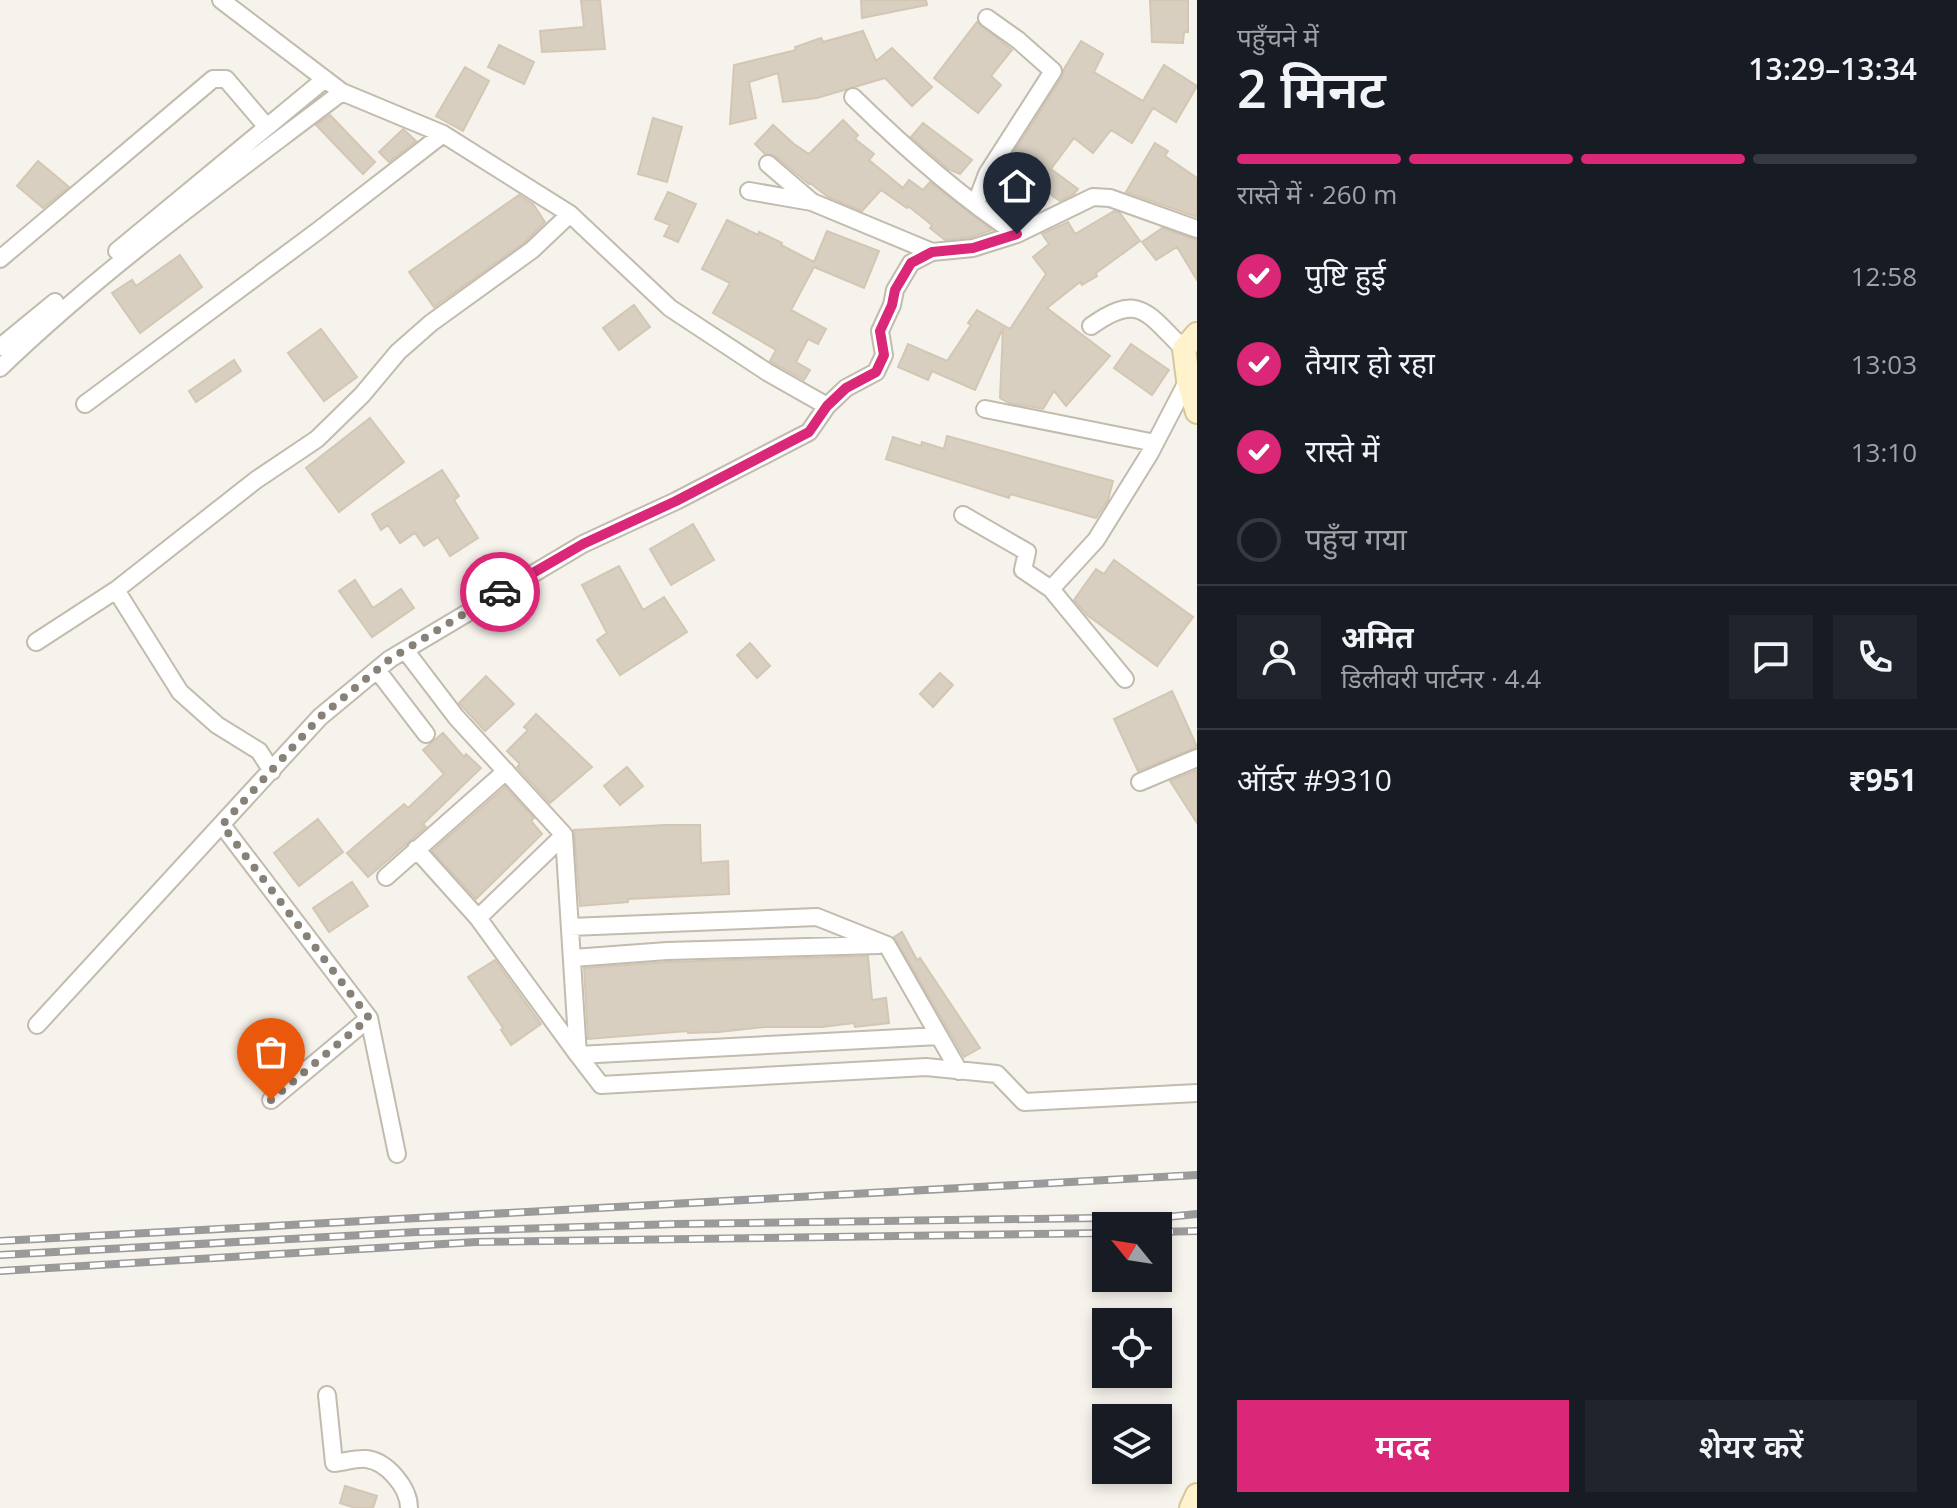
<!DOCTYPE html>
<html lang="hi">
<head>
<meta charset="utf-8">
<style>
  :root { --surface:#171b24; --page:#20242c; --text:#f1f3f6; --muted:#9ea1a6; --line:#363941; --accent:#db2777 }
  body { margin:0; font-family:"Open Sans","Noto Sans Devanagari",sans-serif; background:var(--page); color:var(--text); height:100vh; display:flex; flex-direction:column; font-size:30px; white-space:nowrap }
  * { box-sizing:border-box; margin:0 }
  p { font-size:26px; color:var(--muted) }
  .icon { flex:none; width:44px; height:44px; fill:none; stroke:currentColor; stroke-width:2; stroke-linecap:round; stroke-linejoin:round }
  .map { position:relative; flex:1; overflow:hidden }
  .drawer { display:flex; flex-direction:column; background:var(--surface); width:760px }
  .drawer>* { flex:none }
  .needle { width:52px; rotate:300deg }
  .fabs { position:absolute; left:1092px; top:1212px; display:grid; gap:16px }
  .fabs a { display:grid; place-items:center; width:80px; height:80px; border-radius:0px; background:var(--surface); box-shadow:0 4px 12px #0003; font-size:40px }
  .pin { position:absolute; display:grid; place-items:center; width:68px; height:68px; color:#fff; margin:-82px -34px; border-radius:50% 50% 50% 0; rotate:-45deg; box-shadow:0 0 8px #0007 }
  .pin .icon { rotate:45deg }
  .courier { position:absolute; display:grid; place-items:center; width:80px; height:80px; margin:-40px; border:6px solid #db2777; border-radius:50%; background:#fff; color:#222; box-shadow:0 2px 10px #0007 }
  .headline em { font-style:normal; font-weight:600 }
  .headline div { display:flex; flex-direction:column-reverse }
  .headline { display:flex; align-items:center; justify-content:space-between; height:136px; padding:0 40px }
  h1 { font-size:52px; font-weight:600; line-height:60px }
  .bar { display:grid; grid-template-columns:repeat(4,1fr); gap:12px 8px; align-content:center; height:96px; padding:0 40px }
  .bar i { height:10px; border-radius:6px; background:var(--line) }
  .bar .selected { background:var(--accent) }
  .bar p { grid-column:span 4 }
  .line { display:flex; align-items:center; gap:20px; padding:0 40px; border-top:2px solid var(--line) }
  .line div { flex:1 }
  .round { display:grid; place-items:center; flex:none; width:84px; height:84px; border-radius:0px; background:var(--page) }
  ol { padding:0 40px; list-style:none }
  li { display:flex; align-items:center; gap:24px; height:88px }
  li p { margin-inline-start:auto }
  li .icon { padding:8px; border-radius:50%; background:var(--accent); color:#fff; stroke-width:4 }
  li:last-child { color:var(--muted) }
  li i { width:44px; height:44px; border:4px solid var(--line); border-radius:50% }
  .button { display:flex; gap:16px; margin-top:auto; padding:16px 40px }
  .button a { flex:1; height:92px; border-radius:0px; background:var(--accent); color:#fff; font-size:32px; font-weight:600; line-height:92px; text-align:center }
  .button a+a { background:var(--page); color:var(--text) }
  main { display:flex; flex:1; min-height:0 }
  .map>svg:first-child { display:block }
  .building { fill:#d8cfc1; stroke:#d3c7b4; stroke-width:2 }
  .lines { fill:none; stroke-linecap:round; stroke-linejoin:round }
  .street-casing { stroke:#c2bbae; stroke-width:20 }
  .secondary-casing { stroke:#d6c79b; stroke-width:26 }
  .street { stroke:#fff; stroke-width:16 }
  .secondary { stroke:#fff3cd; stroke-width:22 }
  .rail-casing { stroke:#9a9a9a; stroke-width:8 }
  .rail { stroke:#fff; stroke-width:5; stroke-dasharray:15; stroke-linecap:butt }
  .done { stroke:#878178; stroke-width:8; stroke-dasharray:0 14.4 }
  .route { stroke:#db2777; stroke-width:10 }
</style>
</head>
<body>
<main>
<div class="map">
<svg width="1197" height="1508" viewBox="0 0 1197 1508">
  <rect width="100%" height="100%" fill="#f6f3ec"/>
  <path class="building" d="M 581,0 L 600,0 L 605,49 L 542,52 L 540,31 L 584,27 Z
    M 861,0 L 926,0 L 927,5 L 862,18 Z
    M 1150,0 L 1188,0 L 1188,32 L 1184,32 L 1183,43 L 1152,42 Z
    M 977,22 L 1012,50 L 991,76 L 1001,85 L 978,113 L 934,78 Z
    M 863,31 L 876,61 L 892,48 L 932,87 L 912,106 L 885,78 L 817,98 L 783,102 L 778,73 L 749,82 L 756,118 L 730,124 L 734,65 L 796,50 L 795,47 L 821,38 L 823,42 Z
    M 1081,41 L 1103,54 L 1094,72 L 1143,101 L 1164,65 L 1197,86 L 1176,122 L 1153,108 L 1132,143 L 1111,130 L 1093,153 L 1074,138 L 1051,169 L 1078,189 L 1074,194 L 1060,201 L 1007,163 L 1062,77 L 1064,69 Z
    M 499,45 L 534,62 L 524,84 L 488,67 Z
    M 465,67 L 489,81 L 463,131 L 436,116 Z
    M 330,115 L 375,162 L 363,174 L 316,125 Z
    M 653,118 L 682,127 L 667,182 L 638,174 Z
    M 843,120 L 858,135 L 855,139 L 874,154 L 869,160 L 903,188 L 909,180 L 923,190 L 930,182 L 992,230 L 971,237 L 945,240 L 930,228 L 932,225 L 908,206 L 907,208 L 881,190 L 862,211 L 828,197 L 810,183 L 809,184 L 775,156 L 765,154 L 755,144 L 773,125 L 794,144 L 809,154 Z
    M 923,123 L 972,160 L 960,174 L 948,169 L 911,137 Z
    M 403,129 L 416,141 L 389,162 L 379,152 Z
    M 1155,143 L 1168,151 L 1165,156 L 1197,178 L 1197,217 L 1126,192 Z
    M 38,161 L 69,187 L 43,208 L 17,186 Z
    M 668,192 L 696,204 L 678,242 L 664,236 L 670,225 L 655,219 Z
    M 519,195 L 533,204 L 545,222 L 525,242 L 434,307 L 409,272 Z
    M 1114,211 L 1120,213 L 1140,241 L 1096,273 L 1097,276 L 1082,285 L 1080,282 L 1047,308 L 1110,356 L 1066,406 L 1054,391 L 1043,409 L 1009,403 L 1000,398 L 1003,328 L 975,390 L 932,371 L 928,380 L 898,367 L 908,344 L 947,361 L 971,325 L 968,323 L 977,310 L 1010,329 L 1046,274 L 1033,257 L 1049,244 L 1042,234 L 1068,222 L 1075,234 Z
    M 727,220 L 758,235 L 759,232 L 782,243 L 781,245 L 814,262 L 827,231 L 879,251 L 864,288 L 814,267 L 791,310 L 826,329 L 818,344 L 808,339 L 796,362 L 810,370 L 804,380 L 770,361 L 776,350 L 713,313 L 730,283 L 702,269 Z
    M 1162,228 L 1197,240 L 1197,280 L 1177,247 L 1156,260 L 1142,242 Z
    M 180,255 L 202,287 L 140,333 L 112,293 L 132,280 L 136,286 Z
    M 634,305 L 650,327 L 619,350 L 603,328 Z
    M 321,329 L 357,377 L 324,401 L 288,353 Z
    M 1131,344 L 1169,370 L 1152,395 L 1114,368 Z
    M 234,360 L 241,371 L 196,402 L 189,391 Z
    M 370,418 L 404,462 L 339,512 L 306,468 Z
    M 947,436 L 1113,481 L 1108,500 L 1096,518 L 1010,494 L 1009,498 L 886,459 L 893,437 L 921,446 L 922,442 L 944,449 Z
    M 442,470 L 459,496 L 454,500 L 478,538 L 450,556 L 438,537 L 424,546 L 415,533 L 400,543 L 388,525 L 381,530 L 372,514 Z
    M 693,524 L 714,560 L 671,585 L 650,549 Z
    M 1114,560 L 1193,617 L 1157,666 L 1087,615 L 1074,600 L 1096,569 L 1104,574 Z
    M 619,566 L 643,610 L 664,597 L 687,632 L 620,675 L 597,640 L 607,633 L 582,585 Z
    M 355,580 L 373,608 L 401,589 L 414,608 L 372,637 L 339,591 Z
    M 750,643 L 770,666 L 757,678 L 737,655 Z
    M 940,673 L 953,685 L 933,707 L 920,694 Z
    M 486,676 L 514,704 L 485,731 L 459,703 Z
    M 1172,691 L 1197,747 L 1138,771 L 1114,719 Z
    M 536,714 L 592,767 L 550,803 L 517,767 L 520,764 L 507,751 L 528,730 L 524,727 Z
    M 443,733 L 464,757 L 466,754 L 481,768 L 423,824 L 426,827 L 368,877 L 347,853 L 404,804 L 408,808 L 444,774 L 423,750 Z
    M 627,767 L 643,786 L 620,805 L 604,786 Z
    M 1197,770 L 1197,823 L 1170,781 Z
    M 505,787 L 534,818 L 531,821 L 542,834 L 476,899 L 432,851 Z
    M 318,819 L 343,852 L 299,886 L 274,853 Z
    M 665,825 L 700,825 L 701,863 L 728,861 L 729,894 L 628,899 L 628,902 L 580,906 L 574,830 Z
    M 352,882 L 368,906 L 329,932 L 313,908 Z
    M 902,932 L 917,960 L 920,958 L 980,1048 L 964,1057 L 894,937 Z
    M 868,956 L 872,1000 L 886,998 L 889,1023 L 855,1027 L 854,1023 L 822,1027 L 764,1027 L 719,1032 L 688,1033 L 688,1031 L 588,1039 L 584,968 L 668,962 Z
    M 495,960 L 541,1024 L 511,1045 L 501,1030 L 503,1028 L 468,977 Z
    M 345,1486 L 377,1496 L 373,1508 L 355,1508 L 340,1503 Z"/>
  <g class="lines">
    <g class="street-casing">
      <path id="street" d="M 221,0 L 342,92 L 443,134 L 570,214 L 670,308 L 767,372 L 827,406
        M 853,97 C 902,145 960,197 1017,234
        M 768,164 L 811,201
        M 749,191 L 812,202 L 932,252 L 973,248 L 1017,234 L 1093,197 L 1110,198 L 1197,229
        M 976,203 L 987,174 L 1053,71 L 1018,40 L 987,18
        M 117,251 L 325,79
        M 0,259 L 213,79 L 226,79 L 267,127
        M 1091,326 C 1140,291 1147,314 1184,349
        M 0,347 L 55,302
        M 0,368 C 106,266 225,181 342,92
        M 85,404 L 319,230 L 443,134
        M 985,409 L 1155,443
        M 963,515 L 1027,552 L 1023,570 L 1051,589 L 1125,679
        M 1051,589 L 1096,540 L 1150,453 L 1188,380
        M 116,590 L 180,692 L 217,725 L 259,751 L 272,771
        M 36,642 L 116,590 L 256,480 L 317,439 L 362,395 L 398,352 L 431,323 L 532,250 L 570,214
        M 405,650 L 456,717 L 564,835 L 578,1055 L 601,1085 L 926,1067 L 997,1074 L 1024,1102 L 1197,1093
        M 377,670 L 426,734
        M 1140,782 L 1197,758
        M 222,825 L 369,1018 L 397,1154
        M 564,835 L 478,918 L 578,1055 L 939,1036
        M 416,849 L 478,918
        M 386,877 L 506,771
        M 570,927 L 817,917 L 887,945 L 959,1071
        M 573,958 L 667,951 L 879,945
        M 37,1025 L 320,717 L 390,659 L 583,544 L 676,501 L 809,432 L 827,406 L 846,388 L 876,372 L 884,355 L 880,331 L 892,305 L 895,290 L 911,263 L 932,252
        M 271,1100 L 369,1018
        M 327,1395 L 334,1463 C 344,1462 356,1458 366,1459 C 387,1461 409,1488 409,1508"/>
    </g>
    <g class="secondary-casing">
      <path id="secondary" d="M 1197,334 L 1184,349 L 1188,380 L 1197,412
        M 1191,1508 L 1197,1495"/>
    </g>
    <use href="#street" class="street"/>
    <use href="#secondary" class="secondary"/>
    <g class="rail-casing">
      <path id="rail" d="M 1158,1232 L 1197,1231
        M 0,1241 L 1197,1175
        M 0,1255 L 417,1232 L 676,1224 L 1167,1217 L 1197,1214
        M 0,1271 L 476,1242 L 1106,1233"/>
    </g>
    <use href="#rail" class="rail"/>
  </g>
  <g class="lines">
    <path class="done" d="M 271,1100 L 369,1018 L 222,825 L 320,717 L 390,659 L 500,592"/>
    <path class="route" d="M 500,592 L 583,544 L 676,501 L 809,432 L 827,406 L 846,388 L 876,372 L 884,355 L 880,331 L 892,305 L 895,290 L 911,263 L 932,252 L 973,248 L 1017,234"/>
  </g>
</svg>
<div class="fabs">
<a><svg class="needle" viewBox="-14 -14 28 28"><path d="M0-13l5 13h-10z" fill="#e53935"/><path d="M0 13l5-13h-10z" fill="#9ea1a6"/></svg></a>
<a><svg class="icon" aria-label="locate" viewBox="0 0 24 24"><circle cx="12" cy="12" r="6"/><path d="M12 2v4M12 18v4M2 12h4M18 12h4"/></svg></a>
<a><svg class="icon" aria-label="layers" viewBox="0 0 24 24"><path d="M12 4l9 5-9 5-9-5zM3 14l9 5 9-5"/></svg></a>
</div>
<div class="pin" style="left:271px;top:1100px;background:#ea580c"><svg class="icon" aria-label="bag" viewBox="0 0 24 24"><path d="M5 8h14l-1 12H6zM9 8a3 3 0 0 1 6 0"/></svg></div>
<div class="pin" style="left:1017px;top:234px;background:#1f2937"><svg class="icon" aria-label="home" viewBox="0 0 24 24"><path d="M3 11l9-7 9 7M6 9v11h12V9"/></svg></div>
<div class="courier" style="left:500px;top:592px"><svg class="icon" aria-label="car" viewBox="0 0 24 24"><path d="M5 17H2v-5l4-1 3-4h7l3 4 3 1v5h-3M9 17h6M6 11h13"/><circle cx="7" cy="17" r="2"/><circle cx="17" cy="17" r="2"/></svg></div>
</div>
<section class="drawer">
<div class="headline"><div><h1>2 मिनट</h1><p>पहुँचने में</p></div><em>13:29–13:34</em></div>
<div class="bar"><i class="selected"></i><i class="selected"></i><i class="selected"></i><i></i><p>रास्ते में · 260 m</p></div>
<ol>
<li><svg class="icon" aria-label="check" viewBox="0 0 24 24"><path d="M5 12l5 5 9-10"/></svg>पुष्टि हुई<p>12:58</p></li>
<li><svg class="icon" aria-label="check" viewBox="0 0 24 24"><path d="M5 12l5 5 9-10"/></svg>तैयार हो रहा<p>13:03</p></li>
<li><svg class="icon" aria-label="check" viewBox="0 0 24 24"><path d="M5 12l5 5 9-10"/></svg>रास्ते में<p>13:10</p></li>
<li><i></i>पहुँच गया</li>
</ol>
<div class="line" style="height:144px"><a class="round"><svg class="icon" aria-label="person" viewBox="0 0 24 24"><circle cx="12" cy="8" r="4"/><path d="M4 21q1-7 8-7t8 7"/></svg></a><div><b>अमित</b><p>डिलीवरी पार्टनर · 4.4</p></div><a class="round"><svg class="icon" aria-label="chat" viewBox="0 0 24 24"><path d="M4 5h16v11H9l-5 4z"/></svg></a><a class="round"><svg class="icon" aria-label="phone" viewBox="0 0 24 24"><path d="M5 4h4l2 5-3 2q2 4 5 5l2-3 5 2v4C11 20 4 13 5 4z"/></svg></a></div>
<div class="line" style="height:104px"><div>ऑर्डर #9310</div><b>₹951</b></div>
<div class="button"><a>मदद</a><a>शेयर करें</a></div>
</section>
</main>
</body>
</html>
